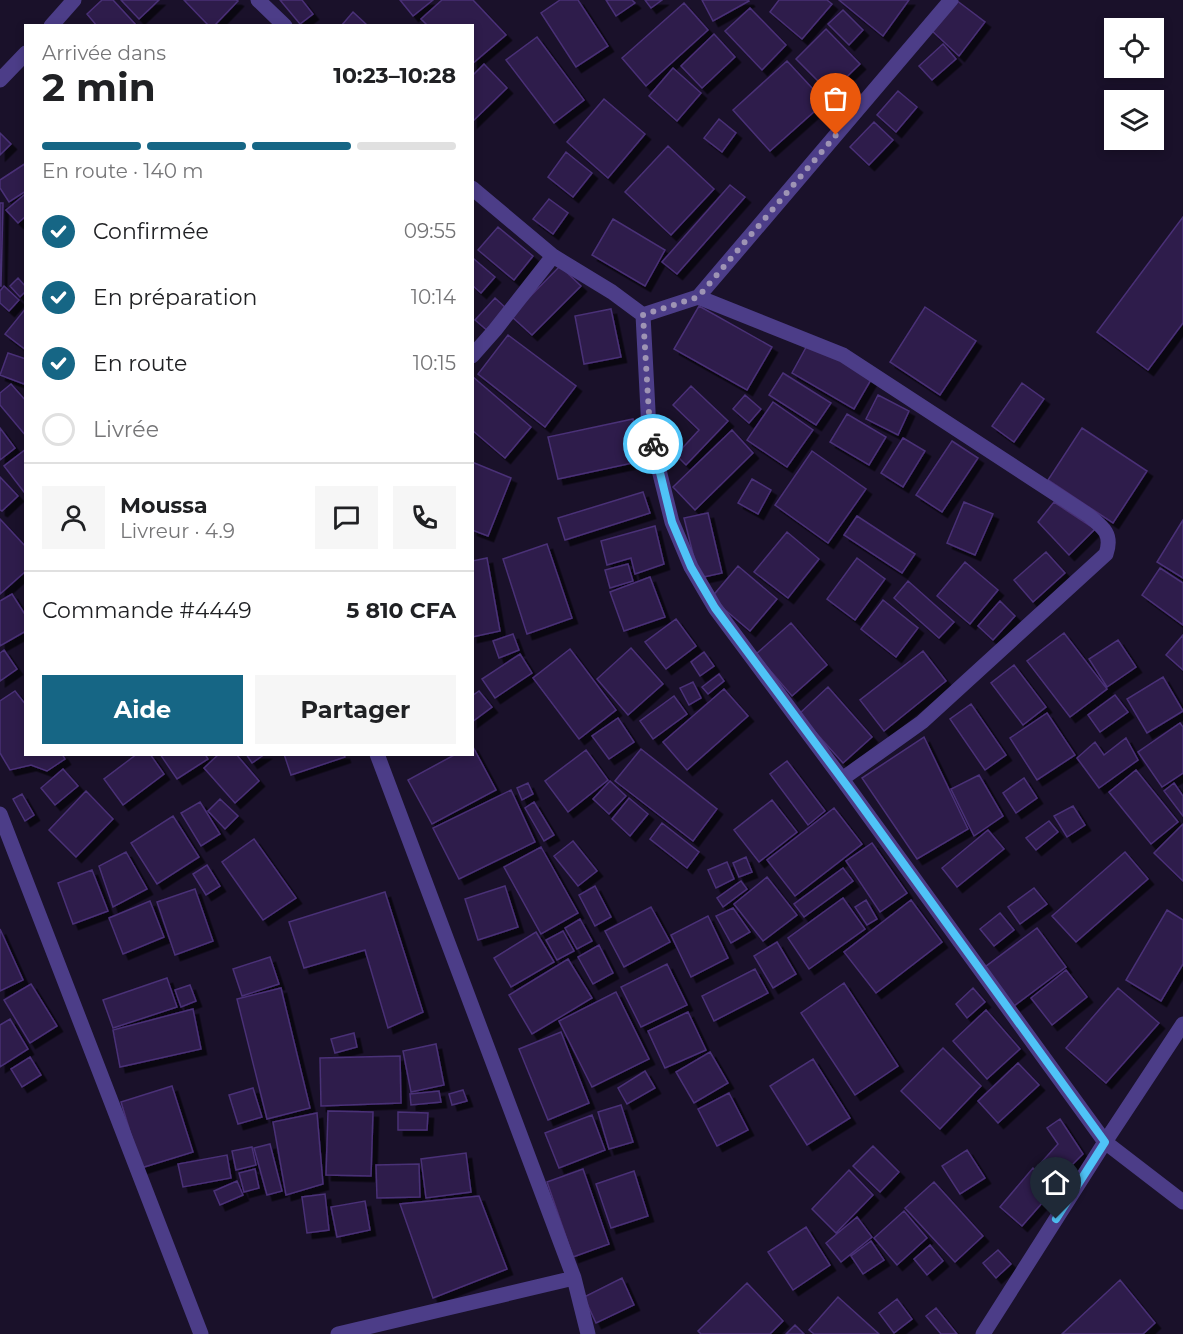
<!DOCTYPE html>
<html lang="fr">
<head>
<meta charset="utf-8">
<style>
  :root { --surface:#fff; --page:#f6f6f6; --text:#202124; --muted:#757577; --line:#e0e0e0; --accent:#166685 }
  body { margin:0; font-family:Montserrat,sans-serif; background:var(--page); color:var(--text); height:100vh; display:flex; flex-direction:column; font-size:22px; white-space:nowrap }
  * { box-sizing:border-box; margin:0 }
  p { font-size:20px; color:var(--muted) }
  .icon { flex:none; width:33px; height:33px; fill:none; stroke:currentColor; stroke-width:2; stroke-linecap:round; stroke-linejoin:round }
  .map { position:relative; flex:1; overflow:hidden }
  .drawer { position:absolute; left:24px; top:24px; width:450px; height:732px; display:flex; flex-direction:column; background:var(--surface); border-radius:0px; box-shadow:0 3px 9px #0003 }
  .drawer>* { flex:none }
  .controls { position:absolute; left:1104px; top:18px; display:grid; gap:12px }
  .controls a { display:grid; place-items:center; width:60px; height:60px; border-radius:0px; background:var(--surface); box-shadow:0 3px 9px #0003; font-size:30px }
  .pin { position:absolute; display:grid; place-items:center; width:51px; height:51px; color:#fff; margin:-62px -26px; border-radius:50% 50% 50% 0; rotate:-45deg; box-shadow:0 0 6px #0007 }
  .pin .icon { rotate:45deg }
  .courier { position:absolute; display:grid; place-items:center; width:60px; height:60px; margin:-30px; border:4px solid #4fc3f7; border-radius:50%; background:#fff; color:#222; box-shadow:0 2px 8px #0007 }
  .head em { font-style:normal; font-weight:700 }
  .head div { display:flex; flex-direction:column-reverse }
  .head { display:flex; align-items:center; justify-content:space-between; height:102px; padding:0 18px }
  h1 { font-size:39px; font-weight:700; line-height:45px }
  .bar { display:grid; grid-template-columns:repeat(4,1fr); gap:9px 6px; align-content:center; height:72px; padding:0 18px }
  .bar i { height:8px; border-radius:4px; background:var(--line) }
  .bar .active { background:var(--accent) }
  .bar p { grid-column:span 4 }
  .line { display:flex; align-items:center; gap:15px; padding:0 18px; border-top:2px solid var(--line) }
  .line div { flex:1 }
  .round { display:grid; place-items:center; flex:none; width:63px; height:63px; border-radius:0px; background:var(--page) }
  ol { padding:0 18px; list-style:none }
  li { display:flex; align-items:center; gap:18px; height:66px }
  li p { margin-inline-start:auto }
  li .icon { padding:6px; border-radius:50%; background:var(--accent); color:#fff; stroke-width:4 }
  li:last-child { color:var(--muted) }
  li i { width:33px; height:33px; border:3px solid var(--line); border-radius:50% }
  .button { display:flex; gap:12px; margin-top:auto; padding:12px 18px }
  .button a { flex:1; height:69px; border-radius:0px; background:var(--accent); color:#fff; font-size:24px; font-weight:700; line-height:69px; text-align:center }
  .button a+a { background:var(--page); color:var(--text) }
  .map>svg:first-child { display:block }
  .building { fill:#2e1d4b; stroke:#4a3077; stroke-width:1.5; filter:url(#shadow) }
  .lines { fill:none; stroke-linecap:round; stroke-linejoin:round }
  .minor { stroke:#4c3d88; stroke-width:15 }
  .done { stroke:#9e94b4; stroke-width:6; stroke-dasharray:0 10.8 }
  .route { stroke:#4fc3f7; stroke-width:8 }
</style>
</head>
<body>
<div class="map">
<svg width="1183" height="1334" viewBox="0 0 1183 1334">
  <defs>
    <filter id="shadow"><feDropShadow dx="5.5" dy="5.5" stdDeviation="0" flood-color="#0009"/></filter>
  </defs>
  <rect width="100%" height="100%" fill="#1a112a"/>
  <path class="building" d="M 102,0 L 113,0 L 137,26 L 97,26 L 87,14 Z
    M 121,0 L 159,0 L 139,19 Z
    M 184,0 L 236,0 L 238,1 L 214,26 L 209,26 Z
    M 280,0 L 302,0 L 313,14 L 300,24 Z
    M 400,0 L 433,0 L 413,16 Z
    M 442,0 L 473,0 L 506,35 L 472,64 L 472,26 L 428,26 L 421,19 Z
    M 560,0 L 578,0 L 608,46 L 576,67 L 541,13 Z
    M 606,0 L 632,0 L 635,3 L 616,16 Z
    M 645,0 L 662,0 L 651,8 Z
    M 702,0 L 748,0 L 749,1 L 713,21 Z
    M 779,0 L 827,0 L 832,4 L 802,39 L 770,12 Z
    M 839,0 L 909,0 L 883,36 Z
    M 956,0 L 985,22 L 959,56 L 930,29 Z
    M 684,3 L 708,30 L 646,86 L 622,58 Z
    M 750,8 L 786,45 L 762,70 L 725,31 Z
    M 843,10 L 863,30 L 849,45 L 828,24 Z
    M 353,12 L 368,26 L 341,26 Z
    M 826,29 L 860,64 L 830,93 L 796,59 Z
    M 714,34 L 735,57 L 702,88 L 681,66 Z
    M 537,37 L 584,100 L 554,123 L 506,60 Z
    M 943,44 L 956,59 L 932,80 L 919,66 Z
    M 787,61 L 825,102 L 770,151 L 733,110 Z
    M 484,64 L 507,88 L 472,122 L 472,76 Z
    M 673,68 L 701,93 L 677,121 L 649,96 Z
    M 898,91 L 917,107 L 896,132 L 877,115 Z
    M 604,99 L 645,134 L 608,178 L 567,142 Z
    M 719,119 L 736,133 L 722,152 L 704,138 Z
    M 874,122 L 893,140 L 869,165 L 850,147 Z
    M 0,133 L 11,144 L 0,155 Z
    M 668,146 L 714,189 L 671,235 L 625,192 Z
    M 566,152 L 592,173 L 573,197 L 548,177 Z
    M 26,163 L 26,191 L 9,202 L 0,188 L 0,180 Z
    M 730,185 L 745,197 L 677,274 L 662,262 Z
    M 24,195 L 26,197 L 26,216 L 18,223 L 6,210 Z
    M 549,199 L 568,213 L 553,234 L 533,219 Z
    M 0,203 L 3,203 L 1,286 L 0,286 Z
    M 1183,217 L 1183,323 L 1148,370 L 1097,332 Z
    M 613,219 L 665,250 L 645,286 L 592,255 Z
    M 498,227 L 533,256 L 514,280 L 478,250 Z
    M 474,259 L 495,277 L 481,293 L 472,285 L 472,261 Z
    M 560,266 L 581,286 L 532,335 L 511,316 Z
    M 18,278 L 26,287 L 26,291 L 20,297 L 10,286 Z
    M 4,286 L 19,300 L 9,311 L 0,303 L 0,291 Z
    M 495,298 L 508,310 L 489,332 L 475,320 Z
    M 699,306 L 772,347 L 747,390 L 674,349 Z
    M 925,307 L 976,341 L 940,395 L 890,362 Z
    M 26,308 L 26,350 L 5,334 Z
    M 611,309 L 621,357 L 584,364 L 575,316 Z
    M 508,335 L 576,386 L 545,427 L 478,374 Z
    M 809,342 L 872,378 L 854,409 L 792,373 Z
    M 8,353 L 26,359 L 26,378 L 24,384 L 0,375 Z
    M 783,373 L 831,403 L 816,425 L 769,395 Z
    M 472,376 L 531,427 L 505,458 L 472,430 Z
    M 1022,383 L 1044,399 L 1014,442 L 992,426 Z
    M 11,384 L 26,401 L 26,436 L 0,405 L 0,393 Z
    M 691,386 L 728,421 L 686,465 L 676,455 L 699,430 L 673,405 Z
    M 745,395 L 761,409 L 749,423 L 733,409 Z
    M 878,395 L 909,411 L 898,435 L 866,419 Z
    M 773,402 L 813,430 L 787,467 L 747,440 Z
    M 847,414 L 886,437 L 869,465 L 830,442 Z
    M 633,419 L 642,461 L 558,479 L 548,437 Z
    M 0,428 L 15,448 L 0,460 Z
    M 1082,428 L 1147,471 L 1113,523 L 1048,480 Z
    M 732,430 L 753,453 L 695,510 L 673,487 Z
    M 903,438 L 925,451 L 903,487 L 881,473 Z
    M 952,441 L 978,458 L 942,512 L 916,495 Z
    M 26,449 L 26,491 L 24,492 L 4,466 Z
    M 812,451 L 866,489 L 828,543 L 775,505 Z
    M 472,462 L 511,478 L 488,536 L 472,530 Z
    M 0,477 L 18,496 L 2,511 L 0,510 Z
    M 752,479 L 771,490 L 758,514 L 738,503 Z
    M 643,492 L 650,513 L 565,540 L 558,518 Z
    M 964,502 L 993,514 L 975,555 L 947,543 Z
    M 1054,502 L 1095,529 L 1069,555 L 1038,522 Z
    M 708,513 L 722,573 L 699,578 L 684,518 Z
    M 857,516 L 915,554 L 902,573 L 844,535 Z
    M 0,519 L 26,547 L 26,571 L 0,594 Z
    M 1183,520 L 1183,578 L 1157,562 Z
    M 655,526 L 664,564 L 635,574 L 631,558 L 607,565 L 601,541 Z
    M 787,532 L 819,559 L 788,598 L 754,572 Z
    M 547,544 L 572,618 L 527,634 L 503,559 Z
    M 1046,552 L 1065,573 L 1033,602 L 1014,580 Z
    M 487,558 L 500,631 L 472,637 L 472,561 Z
    M 857,558 L 885,579 L 855,620 L 827,599 Z
    M 965,562 L 998,590 L 970,624 L 937,596 Z
    M 628,564 L 633,581 L 610,588 L 605,570 Z
    M 738,566 L 777,599 L 750,631 L 711,598 Z
    M 1160,568 L 1183,583 L 1183,625 L 1142,595 Z
    M 650,577 L 665,617 L 624,631 L 610,592 Z
    M 908,581 L 954,622 L 939,638 L 894,598 Z
    M 12,594 L 26,616 L 26,631 L 0,646 L 0,601 Z
    M 883,600 L 918,628 L 896,657 L 861,629 Z
    M 1000,601 L 1015,616 L 993,640 L 978,626 Z
    M 676,619 L 696,646 L 666,669 L 645,642 Z
    M 791,623 L 827,665 L 792,696 L 756,654 Z
    M 1064,633 L 1107,689 L 1070,717 L 1027,661 Z
    M 513,634 L 519,650 L 499,658 L 493,641 Z
    M 1183,635 L 1183,670 L 1166,655 Z
    M 1118,640 L 1136,667 L 1107,687 L 1089,659 Z
    M 631,648 L 663,684 L 628,715 L 597,679 Z
    M 570,649 L 616,710 L 579,739 L 533,678 Z
    M 4,650 L 17,669 L 0,681 L 0,653 Z
    M 923,651 L 946,681 L 884,731 L 860,700 Z
    M 704,652 L 714,666 L 700,676 L 691,662 Z
    M 520,654 L 532,673 L 495,698 L 482,679 Z
    M 1014,665 L 1046,707 L 1023,725 L 991,683 Z
    M 719,674 L 724,681 L 708,694 L 702,687 Z
    M 1163,677 L 1183,711 L 1147,733 L 1127,699 Z
    M 693,682 L 701,698 L 689,705 L 680,688 Z
    M 828,687 L 872,737 L 843,763 L 799,714 Z
    M 724,689 L 748,716 L 687,770 L 663,742 Z
    M 15,691 L 26,705 L 26,754 L 62,754 L 65,759 L 47,771 L 31,765 L 10,770 L 0,753 L 0,701 Z
    M 479,691 L 492,707 L 472,722 L 472,696 Z
    M 1115,695 L 1128,712 L 1100,732 L 1088,715 Z
    M 674,696 L 687,714 L 653,739 L 640,721 Z
    M 971,704 L 1006,755 L 985,770 L 950,719 Z
    M 1047,713 L 1075,755 L 1037,780 L 1010,738 Z
    M 618,718 L 634,742 L 609,759 L 592,736 Z
    M 1180,723 L 1183,727 L 1183,773 L 1162,787 L 1138,752 Z
    M 924,737 L 968,829 L 917,859 L 862,778 Z
    M 1126,738 L 1138,760 L 1099,788 L 1077,758 L 1095,742 L 1104,755 Z
    M 472,745 L 496,790 L 432,824 L 408,780 L 456,754 L 472,754 Z
    M 641,749 L 717,809 L 693,841 L 615,781 Z
    M 586,750 L 608,780 L 568,812 L 545,781 Z
    M 137,754 L 150,754 L 164,774 L 123,805 L 104,779 Z
    M 160,754 L 205,754 L 208,759 L 177,779 Z
    M 219,754 L 236,754 L 259,781 L 235,803 L 204,768 Z
    M 246,754 L 265,754 L 252,763 Z
    M 284,754 L 344,754 L 345,757 L 291,775 Z
    M 787,761 L 825,811 L 808,825 L 770,774 Z
    M 63,769 L 78,786 L 55,805 L 41,788 Z
    M 1136,770 L 1178,822 L 1151,844 L 1109,792 Z
    M 979,775 L 1003,816 L 974,836 L 951,789 Z
    M 1024,778 L 1037,798 L 1016,813 L 1003,793 Z
    M 610,781 L 626,796 L 609,814 L 593,799 Z
    M 528,783 L 533,794 L 522,800 L 517,788 Z
    M 1174,783 L 1183,796 L 1183,816 L 1164,791 Z
    M 511,790 L 535,842 L 459,879 L 433,828 Z
    M 86,791 L 113,819 L 76,857 L 49,830 Z
    M 22,794 L 34,815 L 25,821 L 13,799 Z
    M 629,798 L 648,814 L 630,836 L 612,819 Z
    M 220,799 L 238,816 L 225,829 L 208,811 Z
    M 772,800 L 797,832 L 759,862 L 734,830 Z
    M 200,802 L 220,834 L 201,846 L 181,813 Z
    M 534,802 L 554,835 L 544,841 L 525,808 Z
    M 1073,806 L 1085,825 L 1067,837 L 1054,816 Z
    M 834,808 L 862,844 L 795,896 L 767,860 Z
    M 173,816 L 199,857 L 157,884 L 131,843 Z
    M 1049,821 L 1058,832 L 1036,850 L 1026,838 Z
    M 662,823 L 699,852 L 687,868 L 650,839 Z
    M 1183,824 L 1183,881 L 1154,853 Z
    M 988,830 L 1004,849 L 957,887 L 942,868 Z
    M 254,839 L 296,898 L 263,920 L 222,862 Z
    M 573,841 L 597,871 L 578,886 L 554,856 Z
    M 872,843 L 907,893 L 880,912 L 846,861 Z
    M 541,847 L 578,913 L 541,934 L 504,867 Z
    M 126,852 L 147,889 L 113,907 L 99,866 Z
    M 1125,852 L 1148,879 L 1076,942 L 1052,916 Z
    M 746,857 L 752,872 L 739,877 L 733,863 Z
    M 727,862 L 734,879 L 716,888 L 708,870 Z
    M 207,865 L 220,886 L 206,895 L 193,874 Z
    M 843,868 L 853,881 L 804,917 L 794,904 Z
    M 92,870 L 108,911 L 73,924 L 58,883 Z
    M 767,877 L 797,915 L 763,941 L 734,904 Z
    M 741,881 L 747,889 L 723,907 L 717,898 Z
    M 505,886 L 518,927 L 478,940 L 465,899 Z
    M 595,886 L 611,917 L 595,926 L 579,895 Z
    M 1034,888 L 1047,904 L 1020,924 L 1008,907 Z
    M 195,889 L 213,941 L 175,955 L 157,902 Z
    M 385,892 L 423,1012 L 388,1028 L 365,950 L 304,968 L 289,922 Z
    M 843,898 L 865,929 L 809,969 L 788,938 Z
    M 866,900 L 877,919 L 867,925 L 855,907 Z
    M 911,900 L 942,942 L 876,993 L 844,952 Z
    M 150,901 L 164,937 L 123,954 L 109,918 Z
    M 651,907 L 670,942 L 624,967 L 605,931 Z
    M 733,908 L 750,932 L 731,943 L 716,916 Z
    M 1167,910 L 1183,920 L 1183,964 L 1161,1001 L 1126,980 Z
    M 1000,913 L 1014,930 L 994,946 L 980,929 Z
    M 708,916 L 728,958 L 691,977 L 671,935 Z
    M 580,919 L 592,941 L 577,949 L 565,928 Z
    M 1037,928 L 1066,967 L 1014,1006 L 985,967 Z
    M 0,929 L 23,980 L 0,991 Z
    M 563,931 L 574,951 L 557,960 L 546,940 Z
    M 536,932 L 554,962 L 511,987 L 494,958 Z
    M 777,942 L 796,974 L 773,988 L 754,956 Z
    M 599,945 L 613,973 L 593,984 L 578,957 Z
    M 270,957 L 279,984 L 242,996 L 233,969 Z
    M 568,959 L 592,998 L 532,1034 L 509,995 Z
    M 667,964 L 687,1005 L 641,1027 L 621,987 Z
    M 755,969 L 768,993 L 714,1021 L 702,996 Z
    M 1066,970 L 1087,997 L 1052,1025 L 1031,998 Z
    M 167,978 L 177,1007 L 113,1028 L 103,1000 Z
    M 844,983 L 898,1066 L 855,1095 L 801,1013 Z
    M 31,984 L 57,1026 L 30,1043 L 4,1000 Z
    M 190,985 L 196,1001 L 181,1007 L 175,990 Z
    M 281,988 L 310,1108 L 267,1119 L 237,999 Z
    M 973,988 L 985,1002 L 967,1018 L 956,1004 Z
    M 1118,988 L 1159,1023 L 1106,1083 L 1066,1048 Z
    M 616,992 L 649,1059 L 592,1087 L 559,1021 Z
    M 193,1009 L 201,1049 L 120,1067 L 113,1030 Z
    M 986,1010 L 1020,1049 L 987,1079 L 953,1041 Z
    M 688,1012 L 706,1050 L 665,1068 L 648,1031 Z
    M 10,1019 L 28,1049 L 0,1067 L 0,1025 Z
    M 561,1032 L 589,1103 L 548,1120 L 519,1049 Z
    M 354,1033 L 357,1047 L 335,1053 L 331,1039 Z
    M 436,1044 L 444,1085 L 411,1092 L 403,1051 Z
    M 943,1048 L 981,1086 L 940,1129 L 901,1091 Z
    M 710,1052 L 728,1083 L 694,1103 L 676,1072 Z
    M 400,1056 L 401,1103 L 321,1106 L 320,1058 Z
    M 30,1057 L 41,1075 L 22,1087 L 11,1069 Z
    M 813,1059 L 850,1118 L 807,1145 L 770,1086 Z
    M 1018,1063 L 1039,1085 L 998,1123 L 978,1101 Z
    M 645,1071 L 655,1088 L 627,1104 L 618,1088 Z
    M 172,1086 L 193,1152 L 141,1168 L 121,1102 Z
    M 253,1088 L 262,1117 L 238,1124 L 229,1095 Z
    M 463,1090 L 467,1101 L 452,1105 L 449,1094 Z
    M 439,1091 L 441,1102 L 411,1105 L 410,1094 Z
    M 729,1093 L 748,1130 L 717,1146 L 698,1109 Z
    M 621,1105 L 633,1142 L 609,1149 L 598,1112 Z
    M 328,1111 L 373,1112 L 371,1176 L 326,1175 Z
    M 398,1112 L 428,1113 L 427,1130 L 398,1130 Z
    M 317,1113 L 323,1184 L 286,1195 L 273,1122 Z
    M 592,1115 L 605,1150 L 559,1168 L 545,1133 Z
    M 1060,1119 L 1083,1154 L 1056,1181 L 1039,1165 L 1058,1144 L 1047,1128 Z
    M 270,1144 L 282,1191 L 267,1195 L 254,1148 Z
    M 873,1146 L 899,1172 L 880,1192 L 853,1166 Z
    M 252,1147 L 256,1165 L 236,1170 L 232,1151 Z
    M 967,1150 L 985,1178 L 960,1194 L 942,1166 Z
    M 466,1153 L 471,1192 L 426,1198 L 421,1159 Z
    M 227,1155 L 231,1178 L 183,1187 L 178,1164 Z
    M 419,1164 L 420,1197 L 377,1198 L 376,1165 Z
    M 1033,1168 L 1056,1187 L 1022,1226 L 1000,1207 Z
    M 255,1169 L 259,1188 L 244,1192 L 239,1173 Z
    M 583,1169 L 609,1244 L 573,1257 L 547,1182 Z
    M 849,1170 L 873,1195 L 836,1233 L 812,1209 Z
    M 634,1171 L 648,1216 L 611,1228 L 596,1184 Z
    M 237,1181 L 243,1195 L 220,1205 L 214,1191 Z
    M 934,1182 L 983,1236 L 955,1262 L 905,1208 Z
    M 325,1194 L 329,1230 L 307,1233 L 302,1197 Z
    M 479,1196 L 507,1269 L 433,1298 L 400,1204 Z
    M 365,1201 L 370,1230 L 337,1237 L 331,1207 Z
    M 904,1211 L 927,1238 L 897,1265 L 874,1238 Z
    M 857,1217 L 872,1237 L 841,1262 L 826,1243 Z
    M 806,1227 L 830,1265 L 793,1290 L 768,1252 Z
    M 871,1241 L 884,1260 L 863,1274 L 851,1256 Z
    M 930,1245 L 943,1261 L 927,1275 L 914,1259 Z
    M 998,1250 L 1011,1264 L 996,1278 L 983,1263 Z
    M 622,1278 L 634,1305 L 596,1323 L 584,1297 Z
    M 1120,1280 L 1155,1323 L 1143,1334 L 1062,1334 Z
    M 747,1283 L 783,1321 L 770,1334 L 701,1334 L 698,1331 Z
    M 838,1297 L 879,1334 L 814,1334 L 809,1330 Z
    M 897,1299 L 912,1319 L 894,1333 L 879,1313 Z
    M 936,1308 L 957,1334 L 941,1334 L 926,1316 Z
    M 795,1325 L 804,1334 L 786,1334 Z"/>
  <g class="lines">
    <path class="minor" d="M 258,0 L 285,26
      M 51,26 L 74,0
      M 0,80 L 26,53
      M 472,188 L 553,256 L 612,292 L 643,315 L 698,297 L 843,355 L 1088,515 C 1103,527 1113,534 1106,554 L 922,722 L 842,779
      M 698,297 L 951,0
      M 643,315 L 649,430 L 672,522 L 691,567 L 715,608 L 842,779 L 1105,1142 L 1183,1202
      M 472,356 L 495,330 L 553,256
      M 377,754 L 574,1278 L 588,1334
      M 0,814 L 201,1334
      M 338,1334 L 574,1278
      M 983,1334 L 1105,1142 L 1183,1024"/>
  </g>
  <g class="lines">
    <path class="done" d="M 653,444 L 650,430 L 643,315 L 698,297 L 836,135"/>
    <path class="route" d="M 653,444 L 672,522 L 691,567 L 715,608 L 856,798 L 1105,1142 L 1056,1219"/>
  </g>
</svg>
<div class="controls">
<a><svg class="icon" aria-label="locate" viewBox="0 0 24 24"><circle cx="12" cy="12" r="6"/><path d="M12 2v4M12 18v4M2 12h4M18 12h4"/></svg></a>
<a><svg class="icon" aria-label="layers" viewBox="0 0 24 24"><path d="M12 4l9 5-9 5-9-5zM3 14l9 5 9-5"/></svg></a>
</div>
<div class="pin" style="left:836px;top:135px;background:#ea580c"><svg class="icon" aria-label="bag" viewBox="0 0 24 24"><path d="M5 8h14l-1 12H6zM9 8a3 3 0 0 1 6 0"/></svg></div>
<div class="pin" style="left:1056px;top:1219px;background:#1f2937"><svg class="icon" aria-label="home" viewBox="0 0 24 24"><path d="M3 11l9-7 9 7M6 9v11h12V9"/></svg></div>
<div class="courier" style="left:653px;top:444px"><svg class="icon" aria-label="bike" viewBox="0 0 24 24"><circle cx="6" cy="16" r="4"/><circle cx="18" cy="16" r="4"/><path d="M6 16l4-8h5l3 8M10 8l3 8H6M13 5h3"/></svg></div>
<section class="drawer">
<div class="head"><div><h1>2 min</h1><p>Arrivée dans</p></div><em>10:23–10:28</em></div>
<div class="bar"><i class="active"></i><i class="active"></i><i class="active"></i><i></i><p>En route · 140 m</p></div>
<ol>
<li><svg class="icon" aria-label="check" viewBox="0 0 24 24"><path d="M5 12l5 5 9-10"/></svg>Confirmée<p>09:55</p></li>
<li><svg class="icon" aria-label="check" viewBox="0 0 24 24"><path d="M5 12l5 5 9-10"/></svg>En préparation<p>10:14</p></li>
<li><svg class="icon" aria-label="check" viewBox="0 0 24 24"><path d="M5 12l5 5 9-10"/></svg>En route<p>10:15</p></li>
<li><i></i>Livrée</li>
</ol>
<div class="line" style="height:108px"><a class="round"><svg class="icon" aria-label="person" viewBox="0 0 24 24"><circle cx="12" cy="8" r="4"/><path d="M4 21q1-7 8-7t8 7"/></svg></a><div><b>Moussa</b><p>Livreur · 4.9</p></div><a class="round"><svg class="icon" aria-label="chat" viewBox="0 0 24 24"><path d="M4 5h16v11H9l-5 4z"/></svg></a><a class="round"><svg class="icon" aria-label="phone" viewBox="0 0 24 24"><path d="M5 4h4l2 5-3 2q2 4 5 5l2-3 5 2v4C11 20 4 13 5 4z"/></svg></a></div>
<div class="line" style="height:78px"><div>Commande #4449</div><b>5 810 CFA</b></div>
<div class="button"><a>Aide</a><a>Partager</a></div>
</section>
</div>
</body>
</html>
